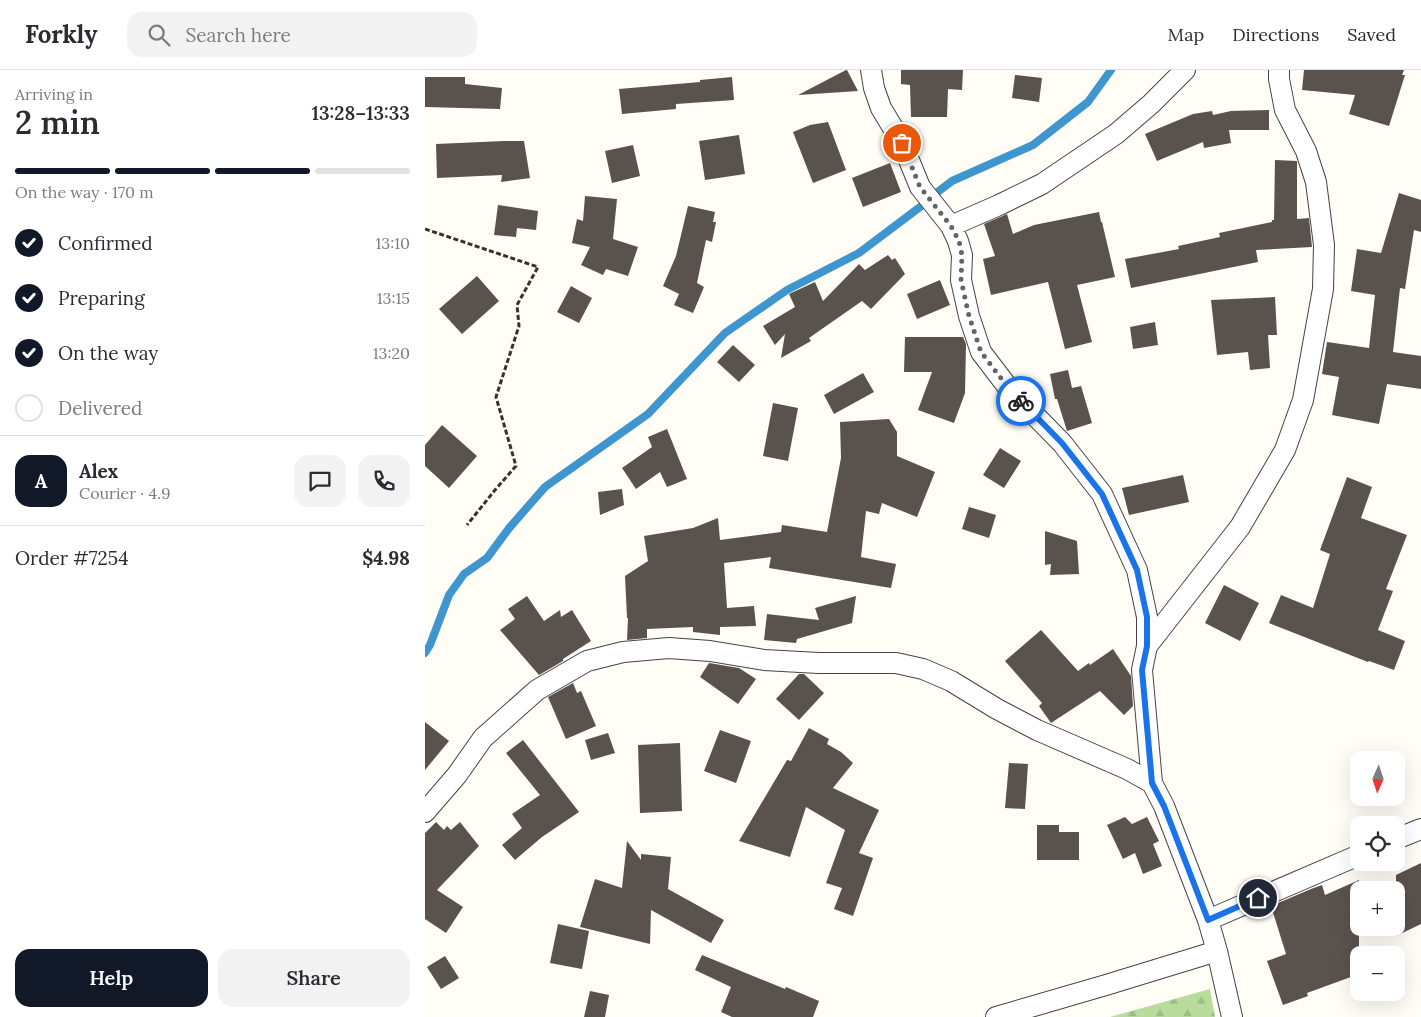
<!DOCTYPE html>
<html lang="en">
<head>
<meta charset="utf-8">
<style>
  :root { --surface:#fff; --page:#f2f2f3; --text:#2b2b33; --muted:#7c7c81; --line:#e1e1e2; --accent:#111827 }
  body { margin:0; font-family:Lora,serif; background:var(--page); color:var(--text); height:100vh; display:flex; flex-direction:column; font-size:19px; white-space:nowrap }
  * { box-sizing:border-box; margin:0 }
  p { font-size:16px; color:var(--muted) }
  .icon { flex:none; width:28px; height:28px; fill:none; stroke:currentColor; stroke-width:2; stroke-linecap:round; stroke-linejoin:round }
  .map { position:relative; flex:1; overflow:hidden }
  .side { display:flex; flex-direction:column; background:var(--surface); width:425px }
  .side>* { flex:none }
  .needle { width:32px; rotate:183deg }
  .controls { position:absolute; left:925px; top:681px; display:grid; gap:10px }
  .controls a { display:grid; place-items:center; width:55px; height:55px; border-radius:10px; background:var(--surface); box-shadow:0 5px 20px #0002; font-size:25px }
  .pin { position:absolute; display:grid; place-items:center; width:42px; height:42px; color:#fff; margin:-21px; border:2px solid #fff; border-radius:50%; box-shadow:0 1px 5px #0007 }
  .courier { position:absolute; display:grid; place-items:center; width:50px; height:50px; margin:-25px; border:4px solid #1a73e8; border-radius:50%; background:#fff; color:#222; box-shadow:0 1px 6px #0007 }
  .overview em { font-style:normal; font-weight:600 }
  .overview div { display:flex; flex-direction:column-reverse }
  .overview { display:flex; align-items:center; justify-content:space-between; height:85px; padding:0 15px }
  h1 { font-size:32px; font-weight:600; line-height:38px }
  .bar { display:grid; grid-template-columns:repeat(4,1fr); gap:8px 5px; align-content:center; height:60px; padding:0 15px }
  .bar i { height:6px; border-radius:4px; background:var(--line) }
  .bar .active { background:var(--accent) }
  .bar p { grid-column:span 4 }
  .line { display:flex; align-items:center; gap:12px; padding:0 15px; border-top:1px solid var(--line) }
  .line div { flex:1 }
  .round { display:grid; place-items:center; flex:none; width:52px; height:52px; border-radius:15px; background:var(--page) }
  ol { padding:0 15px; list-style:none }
  li { display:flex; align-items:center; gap:15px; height:55px }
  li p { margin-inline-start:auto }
  li .icon { padding:5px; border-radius:50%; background:var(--accent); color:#fff; stroke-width:4 }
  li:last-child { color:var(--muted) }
  li i { width:28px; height:28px; border:2px solid var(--line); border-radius:50% }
  .button { display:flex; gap:10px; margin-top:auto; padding:10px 15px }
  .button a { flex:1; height:58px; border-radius:15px; background:var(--accent); color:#fff; font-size:20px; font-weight:600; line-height:58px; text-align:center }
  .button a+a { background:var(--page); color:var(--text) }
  header { display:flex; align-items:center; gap:30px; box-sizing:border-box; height:70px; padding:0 25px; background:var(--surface); border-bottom:1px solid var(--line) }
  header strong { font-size:24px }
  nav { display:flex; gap:28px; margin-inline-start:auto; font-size:18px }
  .search { width:350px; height:45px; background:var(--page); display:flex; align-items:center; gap:12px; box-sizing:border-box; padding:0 18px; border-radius:15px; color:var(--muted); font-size:19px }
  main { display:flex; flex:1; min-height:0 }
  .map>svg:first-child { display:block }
  .forest { fill:url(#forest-firs) }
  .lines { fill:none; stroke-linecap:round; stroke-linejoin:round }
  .stream { stroke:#3f96cf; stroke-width:8 }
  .building { fill:#5a524d }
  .minor-casing { stroke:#444; stroke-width:22 }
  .path { stroke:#333; stroke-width:3; stroke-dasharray:5 2.5; stroke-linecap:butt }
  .minor { stroke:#fff; stroke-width:20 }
  .done { stroke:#646461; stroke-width:5; stroke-dasharray:0 9 }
  .route { stroke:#1a73e8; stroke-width:6 }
</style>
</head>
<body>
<header>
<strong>Forkly</strong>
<div class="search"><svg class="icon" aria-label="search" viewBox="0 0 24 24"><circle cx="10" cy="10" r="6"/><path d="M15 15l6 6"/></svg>Search here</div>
<nav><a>Map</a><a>Directions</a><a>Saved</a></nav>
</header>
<main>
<section class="side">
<div class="overview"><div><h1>2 min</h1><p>Arriving in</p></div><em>13:28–13:33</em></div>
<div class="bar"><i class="active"></i><i class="active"></i><i class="active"></i><i></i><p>On the way · 170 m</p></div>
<ol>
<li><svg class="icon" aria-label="check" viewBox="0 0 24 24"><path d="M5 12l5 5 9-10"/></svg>Confirmed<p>13:10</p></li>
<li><svg class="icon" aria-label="check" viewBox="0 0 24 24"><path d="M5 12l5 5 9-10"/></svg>Preparing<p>13:15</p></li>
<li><svg class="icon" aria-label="check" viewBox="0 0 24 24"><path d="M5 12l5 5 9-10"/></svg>On the way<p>13:20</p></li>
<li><i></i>Delivered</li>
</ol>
<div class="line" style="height:90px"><b class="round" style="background:var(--accent);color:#fff">A</b><div><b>Alex</b><p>Courier · 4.9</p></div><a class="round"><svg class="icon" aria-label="chat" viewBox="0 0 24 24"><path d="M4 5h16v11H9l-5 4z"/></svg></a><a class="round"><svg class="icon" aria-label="phone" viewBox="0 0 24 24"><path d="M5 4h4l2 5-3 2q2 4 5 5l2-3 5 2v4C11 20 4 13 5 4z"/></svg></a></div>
<div class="line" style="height:65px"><div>Order #7254</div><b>$4.98</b></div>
<div class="button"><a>Help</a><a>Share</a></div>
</section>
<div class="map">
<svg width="996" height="947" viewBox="0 0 996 947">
  <defs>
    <pattern id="forest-firs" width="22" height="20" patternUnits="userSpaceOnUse" patternTransform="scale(1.25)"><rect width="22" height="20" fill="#b9dc9c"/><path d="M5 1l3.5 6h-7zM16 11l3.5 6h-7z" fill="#9ebc85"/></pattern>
  </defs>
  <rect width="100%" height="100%" fill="#fffdf5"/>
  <path class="forest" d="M 785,919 L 790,947 L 685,947 Z"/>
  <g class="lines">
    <path class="stream" d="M 510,124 L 527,111 L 608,75 L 663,32 L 686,0
      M 0,583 L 5,575 L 24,525 L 39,504 L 62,488 L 85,457 L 120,417 L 223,344 L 300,263 L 362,220 L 434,183 L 499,134"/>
  </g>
  <path class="building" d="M 421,0 L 422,0 L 433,21 L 373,25 Z
    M 476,0 L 538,0 L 537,20 L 523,19 L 522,47 L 486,47 L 485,15 L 476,14 Z
    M 879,0 L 979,0 L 977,5 L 980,5 L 964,56 L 924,44 L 930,25 L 877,20 Z
    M 590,5 L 617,8 L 614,32 L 587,28 Z
    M 0,7 L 40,7 L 40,14 L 77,18 L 75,39 L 0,37 Z
    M 307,7 L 309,30 L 251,34 L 251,39 L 197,44 L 194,19 L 275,12 L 275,10 Z
    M 844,40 L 844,60 L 804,60 L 806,73 L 779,78 L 778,72 L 732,91 L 720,64 L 768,44 L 787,41 L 788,45 L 806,41 Z
    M 403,52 L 421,100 L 388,113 L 368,62 L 385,55 Z
    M 314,65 L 320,104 L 280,110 L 274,71 Z
    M 79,71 L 99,71 L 105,108 L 76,112 L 77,105 L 12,108 L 11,74 Z
    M 208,75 L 215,106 L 187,113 L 180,81 Z
    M 850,90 L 872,91 L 872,149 L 884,148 L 887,177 L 831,180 L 833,192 L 706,218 L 700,189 L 754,179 L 753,176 L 795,167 L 794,163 L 847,152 L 847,150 L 849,150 Z
    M 465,93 L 476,122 L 438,137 L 427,108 Z
    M 974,123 L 996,130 L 996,162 L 989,160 L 980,219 L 975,218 L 968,282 L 996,286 L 996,319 L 962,314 L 954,354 L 907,345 L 914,307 L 897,304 L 902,272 L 944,278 L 950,225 L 926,221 L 932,179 L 956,183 Z
    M 160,126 L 192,129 L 188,169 L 213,177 L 203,206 L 181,199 L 178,205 L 156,195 L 165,177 L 147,173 L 152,149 L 158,151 Z
    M 73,135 L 113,141 L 111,160 L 92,158 L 91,167 L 69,165 Z
    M 263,136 L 290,142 L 288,152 L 291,152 L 287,172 L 281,170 L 272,213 L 279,217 L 268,243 L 249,235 L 254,224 L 238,216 L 251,186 Z
    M 674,142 L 676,152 L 677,152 L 690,207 L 652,215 L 667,272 L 640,279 L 623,212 L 566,225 L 558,189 L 570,186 L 559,154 L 582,144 L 588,164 L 609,155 Z
    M 463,185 L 467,190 L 470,188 L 480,204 L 446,239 L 437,231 L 384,268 L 386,271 L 356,288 L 360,264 L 350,275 L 338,256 L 370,237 L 364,224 L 390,212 L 398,231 L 434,194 L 440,200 Z
    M 52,206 L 74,231 L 37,264 L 14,239 Z
    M 515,210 L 525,235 L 492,249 L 482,224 Z
    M 146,216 L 167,228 L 154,253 L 132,242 Z
    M 850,227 L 852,265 L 843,265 L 845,298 L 825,300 L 823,282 L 792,285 L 786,230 Z
    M 730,252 L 733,275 L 708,279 L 705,257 Z
    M 480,267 L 538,267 L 541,274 L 540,323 L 529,353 L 493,340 L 507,302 L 479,302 Z
    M 308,275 L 330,295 L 314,312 L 292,292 Z
    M 643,300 L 647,318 L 656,316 L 667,353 L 642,361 L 632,329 L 630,329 L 625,304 Z
    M 438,303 L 449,322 L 409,344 L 399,325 Z
    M 348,333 L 373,338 L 363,391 L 338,386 Z
    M 464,349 L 472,362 L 472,386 L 510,402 L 492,447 L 457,433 L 454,444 L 441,441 L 436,487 L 471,494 L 466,518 L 344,498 L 346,487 L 299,493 L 302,538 L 329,536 L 331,556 L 295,557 L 295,565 L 268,562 L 268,557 L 222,559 L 222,568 L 202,570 L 203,548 L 202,548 L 200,506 L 223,491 L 219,466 L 268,458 L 293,448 L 295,470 L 356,462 L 357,455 L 402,462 L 416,388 L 415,352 Z
    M 17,355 L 52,386 L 24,418 L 0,396 L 0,375 Z
    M 242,359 L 262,409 L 242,417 L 235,402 L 211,419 L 197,398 L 227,377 L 223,367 Z
    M 575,378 L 596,391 L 579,418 L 558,405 Z
    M 758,405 L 764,432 L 704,445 L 697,418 Z
    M 922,407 L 947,417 L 936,448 L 982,465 L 961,519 L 968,521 L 953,560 L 980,571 L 969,600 L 944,591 L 943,592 L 844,553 L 856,525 L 888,538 L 905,484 L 895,480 Z
    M 197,419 L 199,435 L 175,445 L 173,422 Z
    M 544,437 L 571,445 L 564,468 L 537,459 Z
    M 620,461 L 652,471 L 654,504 L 625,505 L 626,494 L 620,495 Z
    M 799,515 L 834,533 L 815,571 L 780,553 Z
    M 102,526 L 119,551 L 135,540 L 136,547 L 147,540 L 166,571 L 138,589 L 138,591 L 114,605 L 75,560 L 90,549 L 83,539 Z
    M 431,526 L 427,553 L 372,569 L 371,573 L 339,570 L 342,544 L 394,550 L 390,538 Z
    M 616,560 L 653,601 L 664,593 L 665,595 L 688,579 L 706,606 L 708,636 L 699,645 L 675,621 L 626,653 L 614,636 L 617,633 L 580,591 Z
    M 284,593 L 314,598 L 331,609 L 313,634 L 275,607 Z
    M 374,604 L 379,604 L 399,623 L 374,650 L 351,629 Z
    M 148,613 L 152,623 L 156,621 L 171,656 L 141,669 L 123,627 Z
    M 0,652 L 24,671 L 0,700 Z
    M 384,658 L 404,669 L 402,674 L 416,682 L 428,693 L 408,718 L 454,740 L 434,783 L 448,788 L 428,846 L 409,839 L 417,818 L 401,813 L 420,760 L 381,737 L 365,787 L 314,771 L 362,690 L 366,691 Z
    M 295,660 L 326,671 L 311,713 L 279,701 Z
    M 183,663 L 190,683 L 166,690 L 160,670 Z
    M 98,670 L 154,742 L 117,767 L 90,790 L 77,775 L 97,758 L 87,744 L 115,725 L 81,683 Z
    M 255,673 L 257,741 L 215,743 L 213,675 Z
    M 584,693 L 603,694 L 600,739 L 580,738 Z
    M 700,747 L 707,754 L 722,747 L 734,771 L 728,774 L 737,796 L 718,804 L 710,783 L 698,789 L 682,755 Z
    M 11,752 L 19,760 L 22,756 L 26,760 L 35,752 L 54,776 L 12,820 L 38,837 L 21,863 L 0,849 L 0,763 Z
    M 612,755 L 634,755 L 634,762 L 654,762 L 654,790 L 612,790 Z
    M 202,771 L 216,790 L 216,784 L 246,787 L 243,819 L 299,850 L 286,873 L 226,840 L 225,874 L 155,857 L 170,809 L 197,818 Z
    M 996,793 L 996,854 L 971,866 L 971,805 Z
    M 934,810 L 934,904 L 882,923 L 883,926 L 858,935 L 842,891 L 861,884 L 846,836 L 886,819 L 897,815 L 900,825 Z
    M 133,854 L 164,861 L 157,899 L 125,893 Z
    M 277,885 L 360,919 L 361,917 L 394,931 L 388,947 L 307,947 L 296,942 L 306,917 L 270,900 Z
    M 20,886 L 34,908 L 16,919 L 2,897 Z
    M 165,921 L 184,925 L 180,947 L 159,947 Z"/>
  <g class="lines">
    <g class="minor-casing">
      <path id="minor" d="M 446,0 L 449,18 L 456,38 L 477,73 L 495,117 L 526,156 L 533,171 L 537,185 L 536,210 L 544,246 L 556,282 L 585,320 L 637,373 L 677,424 L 712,500 L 722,547 L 722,576
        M 526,156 L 574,135 L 617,114 L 691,64 L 726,34 L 760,0
        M 727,713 L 717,600 L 722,576 L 815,457 L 860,380 L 878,330 L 898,219 L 899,175 L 891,112 L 881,81 L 860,40 L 854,9 L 854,0
        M 0,742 L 32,705 L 58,668 L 112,620 L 162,591 L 198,582 L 244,578 L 285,581 L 339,590 L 394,593 L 471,593 L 498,599 L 526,611 L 572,639 L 612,660 L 702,699 L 727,713 L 739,736 L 783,850 L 792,881 L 807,947
        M 971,769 L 996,759
        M 783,850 L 934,785
        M 571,947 L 681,915 L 792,881"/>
    </g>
    <path class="path" d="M 0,159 L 113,197 L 92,235 L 94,256 L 71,327 L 91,396 L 70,420 L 42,455"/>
    <use href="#minor" class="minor"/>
  </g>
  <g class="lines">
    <path class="done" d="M 477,73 L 495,117 L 526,156 L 534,171 L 537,185 L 536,210 L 544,246 L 556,282 L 585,320 L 596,331"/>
    <path class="route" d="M 596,331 L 637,373 L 677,424 L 712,500 L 722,547 L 722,576 L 717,600 L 727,713 L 739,736 L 783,850 L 833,828"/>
  </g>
</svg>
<div class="controls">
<a><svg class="needle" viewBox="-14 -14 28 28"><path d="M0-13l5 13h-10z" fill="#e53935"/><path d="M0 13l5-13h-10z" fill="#7c7c81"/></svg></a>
<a><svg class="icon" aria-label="locate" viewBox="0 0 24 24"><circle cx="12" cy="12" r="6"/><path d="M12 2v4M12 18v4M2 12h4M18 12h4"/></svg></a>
<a>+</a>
<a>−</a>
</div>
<div class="pin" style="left:477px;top:73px;background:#ea580c"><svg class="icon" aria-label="bag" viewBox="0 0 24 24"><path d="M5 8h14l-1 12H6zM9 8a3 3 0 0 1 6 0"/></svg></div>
<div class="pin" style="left:833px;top:828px;background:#1f2937"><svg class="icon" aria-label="home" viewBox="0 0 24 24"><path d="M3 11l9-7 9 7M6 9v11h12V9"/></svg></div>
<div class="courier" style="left:596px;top:331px"><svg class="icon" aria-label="bike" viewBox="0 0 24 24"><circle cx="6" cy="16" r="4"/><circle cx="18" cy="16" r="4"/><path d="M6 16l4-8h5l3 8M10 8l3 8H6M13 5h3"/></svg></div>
</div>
</main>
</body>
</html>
